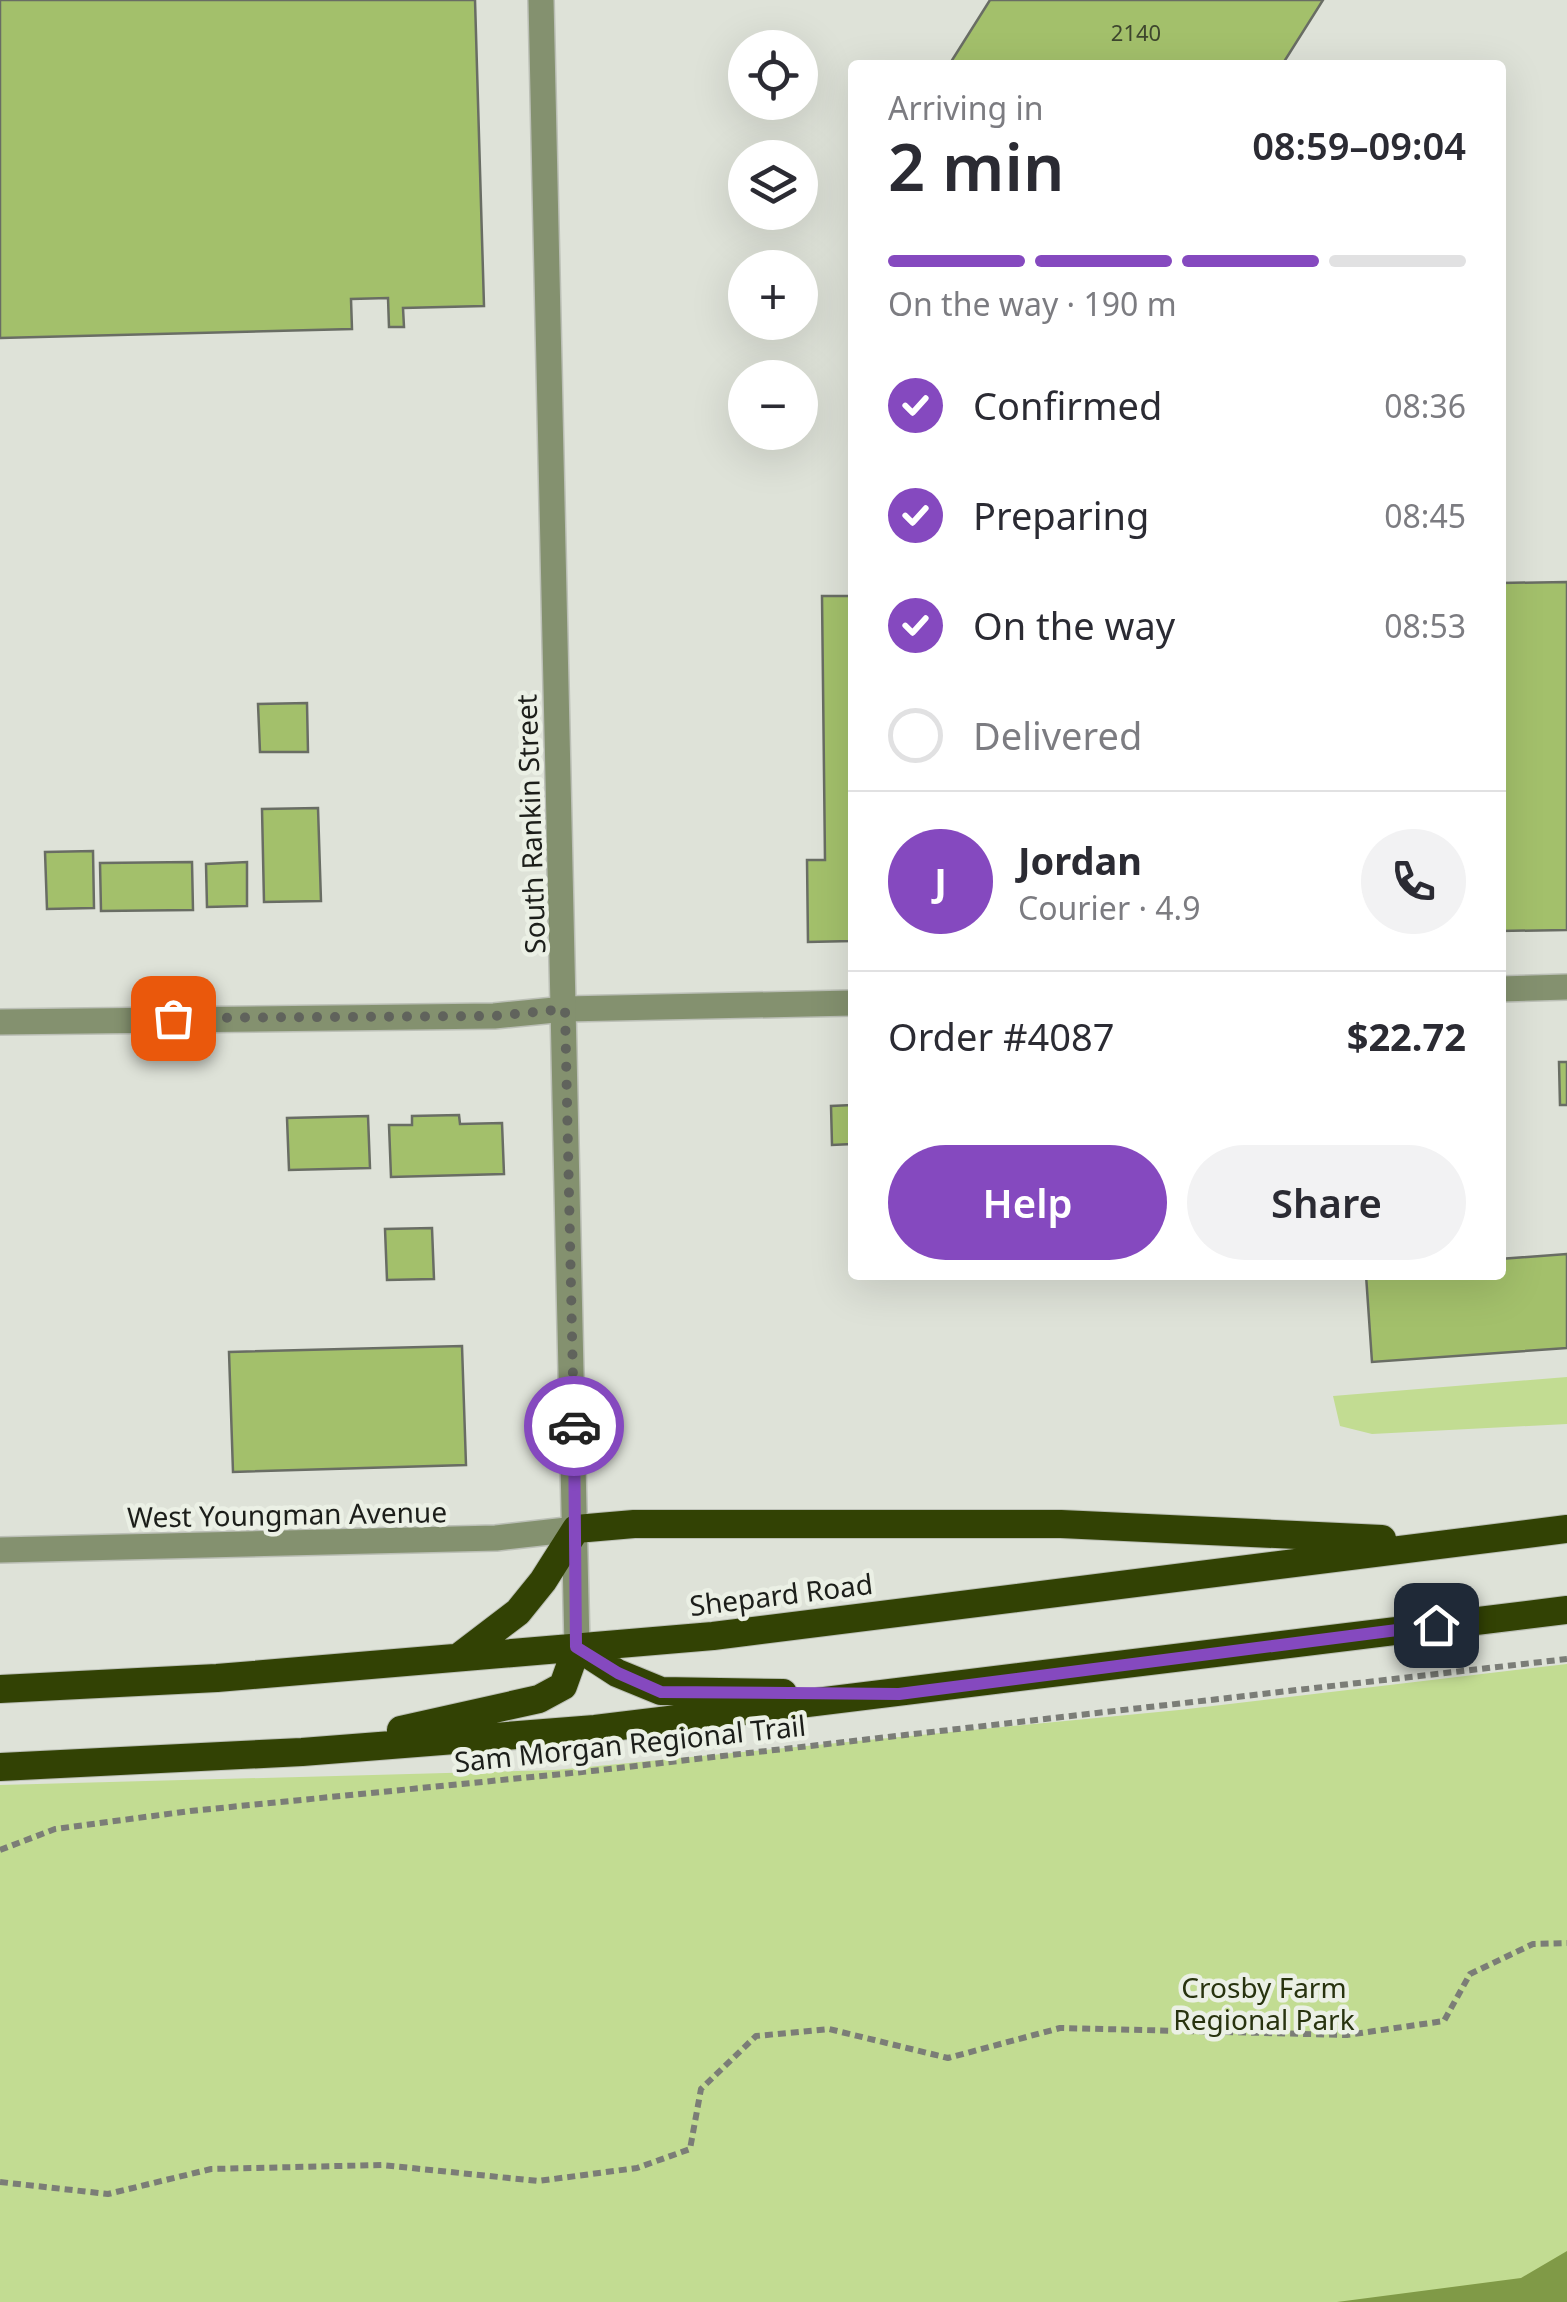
<!DOCTYPE html>
<html lang="en">
<head>
<meta charset="utf-8">
<style>
  :root { --surface:#fff; --page:#f2f2f3; --text:#2b2b33; --muted:#7c7c81; --line:#e1e1e2; --accent:#8549bf }
  body { margin:0; font-family:"Noto Sans",sans-serif; background:var(--page); color:var(--text); height:100vh; display:flex; flex-direction:column; font-size:38px; white-space:nowrap }
  * { box-sizing:border-box; margin:0 }
  p { font-size:32px; color:var(--muted) }
  .icon { flex:none; width:55px; height:55px; fill:none; stroke:currentColor; stroke-width:2; stroke-linecap:round; stroke-linejoin:round }
  .map { position:relative; flex:1; overflow:hidden }
  .side { position:absolute; left:848px; top:60px; width:658px; height:1220px; display:flex; flex-direction:column; background:var(--surface); border-radius:10px; box-shadow:0 10px 40px #0002 }
  .side>* { flex:none }
  .controls { position:absolute; left:728px; top:30px; display:grid; gap:20px }
  .controls a { display:grid; place-items:center; width:90px; height:90px; border-radius:50%; background:var(--surface); box-shadow:0 10px 40px #0002; font-size:50px }
  .pin { position:absolute; display:grid; place-items:center; width:85px; height:85px; color:#fff; margin:-42px; border-radius:20px; box-shadow:0 5px 15px #0006 }
  .courier { position:absolute; display:grid; place-items:center; width:100px; height:100px; margin:-50px; border:8px solid #8549bf; border-radius:50%; background:#fff; color:#222; box-shadow:0 2px 12px #0007 }
  .summary em { font-style:normal; font-weight:600 }
  .summary div { display:flex; flex-direction:column-reverse }
  .summary { display:flex; align-items:center; justify-content:space-between; height:170px; padding:0 40px }
  h1 { font-size:65px; font-weight:600; line-height:75px }
  .bar { display:grid; grid-template-columns:repeat(4,1fr); gap:15px 10px; align-content:center; height:120px; padding:0 40px }
  .bar i { height:12px; border-radius:8px; background:var(--line) }
  .bar .selected { background:var(--accent) }
  .bar p { grid-column:span 4 }
  .line { display:flex; align-items:center; gap:25px; padding:0 40px; border-top:2px solid var(--line) }
  .line div { flex:1 }
  .round { display:grid; place-items:center; flex:none; width:105px; height:105px; border-radius:52px; background:var(--page) }
  ol { padding:0 40px; list-style:none }
  li { display:flex; align-items:center; gap:30px; height:110px }
  li p { margin-inline-start:auto }
  li .icon { padding:10px; border-radius:50%; background:var(--accent); color:#fff; stroke-width:4 }
  li:last-child { color:var(--muted) }
  li i { width:55px; height:55px; border:5px solid var(--line); border-radius:50% }
  .action { display:flex; gap:20px; margin-top:auto; padding:20px 40px }
  .action a { flex:1; height:115px; border-radius:60px; background:var(--accent); color:#fff; font-size:40px; font-weight:600; line-height:115px; text-align:center }
  .action a+a { background:var(--page); color:var(--text) }
  .map>svg:first-child { display:block }
  .green { fill:#c2dc92 }
  .water { fill:#809a47 }
  .building { fill:#a3c06b; stroke:#696d64; stroke-width:2.5 }
  .lines { fill:none; stroke-linecap:round; stroke-linejoin:round }
  .minor-casing { stroke:#bbbfb6; stroke-width:28 }
  .tertiary-casing { stroke:#bbbfb6; stroke-width:28 }
  .trunk-casing { stroke:#bbbfb6; stroke-width:30 }
  .path { stroke:#7b7d77; stroke-width:6; stroke-dasharray:8 5; stroke-linecap:butt }
  .minor { stroke:#84916f; stroke-width:25 }
  .tertiary { stroke:#84916f; stroke-width:25 }
  .trunk { stroke:#324204; stroke-width:28 }
  .done { stroke:#60635c; stroke-width:10; stroke-dasharray:0 18 }
  .route { stroke:#8549bf; stroke-width:12 }
  .labels { text-anchor:middle; dominant-baseline:central; stroke-width:9; stroke-linejoin:round; paint-order:stroke }
  .number-label { font-size:22px; fill:#3e462e }
  .street-label { font-size:28px; fill:#1c1e1a; stroke:#ebf0e5 }
  .park-label { font-size:28px; fill:#28330f; stroke:#ebf0e5 }
</style>
</head>
<body>
<div class="map">
<svg width="1567" height="2302" viewBox="0 0 1567 2302">
  <rect width="100%" height="100%" fill="#dee2d8"/>
  <path class="green" d="M 1567,1377 L 1567,1424 L 1372,1434 L 1340,1426 L 1333,1396 Z
    M 1567,1664 L 1567,2302 L 0,2302 L 0,1785 L 556,1770 L 1179,1710 Z"/>
  <path class="water" d="M 1567,2251 L 1567,2302 L 1337,2302 L 1521,2278 Z"/>
  <path class="building" d="M 0,0 L 475,0 L 484,306 L 403,308 L 404,327 L 389,327 L 388,298 L 351,299 L 352,329 L 0,338 Z
    M 990,0 L 1323,0 L 1282,65 L 949,65 Z
    M 1567,582 L 1567,930 L 1500,931 L 1500,583 Z
    M 822,596 L 852,596 L 852,941 L 808,942 L 807,860 L 825,860 Z
    M 307,703 L 308,752 L 260,752 L 258,704 Z
    M 318,808 L 321,901 L 264,902 L 262,809 Z
    M 93,851 L 94,908 L 47,909 L 45,852 Z
    M 192,862 L 193,910 L 101,911 L 100,863 Z
    M 247,862 L 247,906 L 207,907 L 206,864 Z
    M 1559,1062 L 1567,1062 L 1567,1105 L 1560,1105 Z
    M 852,1105 L 852,1144 L 832,1145 L 831,1106 Z
    M 459,1115 L 460,1124 L 502,1123 L 504,1174 L 391,1177 L 389,1125 L 412,1125 L 412,1116 Z
    M 368,1116 L 370,1168 L 289,1170 L 287,1118 Z
    M 432,1228 L 434,1279 L 387,1280 L 385,1229 Z
    M 1567,1254 L 1567,1348 L 1372,1362 L 1366,1275 L 1500,1275 L 1500,1259 Z
    M 462,1346 L 466,1465 L 233,1472 L 229,1352 Z"/>
  <g class="lines">
    <g class="minor-casing">
      <path id="minor" d="M 1500,989 L 1567,987
        M 0,1022 L 494,1016 L 565,1009 L 852,1003
        M 0,1550 L 496,1538 L 576,1529"/>
    </g>
    <g class="tertiary-casing">
      <path id="tertiary" d="M 541,0 L 577,1647"/>
    </g>
    <g class="trunk-casing">
      <path id="trunk" d="M 459,1657 L 518,1612 L 543,1581 L 576,1529 L 634,1524 L 1061,1524 L 1382,1539
        M 0,1689 L 217,1678 L 713,1636 L 1567,1529
        M 401,1730 L 539,1699 L 563,1686 L 577,1647 L 617,1673 L 661,1691 L 783,1693
        M 0,1767 L 302,1752 L 595,1729 L 1567,1610"/>
    </g>
    <path class="path" d="M 0,1850 L 55,1829 L 190,1811 L 592,1771 L 1567,1659
      M 0,2182 L 108,2194 L 211,2169 L 382,2165 L 538,2181 L 637,2168 L 690,2149 L 701,2089 L 756,2036 L 829,2029 L 948,2058 L 1060,2028 L 1347,2035 L 1444,2021 L 1470,1974 L 1533,1944 L 1567,1943"/>
    <use href="#minor" class="minor"/>
    <use href="#tertiary" class="tertiary"/>
    <use href="#trunk" class="trunk"/>
  </g>
  <g class="lines">
    <path class="done" d="M 173,1018 L 494,1016 L 565,1009 L 574,1426"/>
    <path class="route" d="M 574,1426 L 576,1647 L 618,1673 L 661,1692 L 899,1694 L 1436,1625"/>
  </g>
  <g class="labels">
    <g class="number-label">
      <text x="1136" y="32">2140</text>
    </g>
    <g class="street-label">
      <text transform="translate(530 824) rotate(-92)">South Rankin Street</text>
      <text transform="translate(287 1514) rotate(-1)">West Youngman Avenue</text>
      <text transform="translate(781 1594) rotate(-7)">Shepard Road</text>
      <text transform="translate(630 1743) rotate(-6)">Sam Morgan Regional Trail</text>
    </g>
    <g class="park-label">
      <text x="1264" y="1987">Crosby Farm<tspan x="1264" dy="32">Regional Park</tspan></text>
    </g>
  </g>
</svg>
<div class="controls">
<a><svg class="icon" aria-label="locate" viewBox="0 0 24 24"><circle cx="12" cy="12" r="6"/><path d="M12 2v4M12 18v4M2 12h4M18 12h4"/></svg></a>
<a><svg class="icon" aria-label="layers" viewBox="0 0 24 24"><path d="M12 4l9 5-9 5-9-5zM3 14l9 5 9-5"/></svg></a>
<a>+</a>
<a>−</a>
</div>
<div class="pin" style="left:173px;top:1018px;background:#ea580c"><svg class="icon" aria-label="bag" viewBox="0 0 24 24"><path d="M5 8h14l-1 12H6zM9 8a3 3 0 0 1 6 0"/></svg></div>
<div class="pin" style="left:1436px;top:1625px;background:#1f2937"><svg class="icon" aria-label="home" viewBox="0 0 24 24"><path d="M3 11l9-7 9 7M6 9v11h12V9"/></svg></div>
<div class="courier" style="left:574px;top:1426px"><svg class="icon" aria-label="car" viewBox="0 0 24 24"><path d="M5 17H2v-5l4-1 3-4h7l3 4 3 1v5h-3M9 17h6M6 11h13"/><circle cx="7" cy="17" r="2"/><circle cx="17" cy="17" r="2"/></svg></div>
<section class="side">
<div class="summary"><div><h1>2 min</h1><p>Arriving in</p></div><em>08:59–09:04</em></div>
<div class="bar"><i class="selected"></i><i class="selected"></i><i class="selected"></i><i></i><p>On the way · 190 m</p></div>
<ol>
<li><svg class="icon" aria-label="check" viewBox="0 0 24 24"><path d="M5 12l5 5 9-10"/></svg>Confirmed<p>08:36</p></li>
<li><svg class="icon" aria-label="check" viewBox="0 0 24 24"><path d="M5 12l5 5 9-10"/></svg>Preparing<p>08:45</p></li>
<li><svg class="icon" aria-label="check" viewBox="0 0 24 24"><path d="M5 12l5 5 9-10"/></svg>On the way<p>08:53</p></li>
<li><i></i>Delivered</li>
</ol>
<div class="line" style="height:180px"><b class="round" style="background:var(--accent);color:#fff">J</b><div><b>Jordan</b><p>Courier · 4.9</p></div><a class="round"><svg class="icon" aria-label="phone" viewBox="0 0 24 24"><path d="M5 4h4l2 5-3 2q2 4 5 5l2-3 5 2v4C11 20 4 13 5 4z"/></svg></a></div>
<div class="line" style="height:130px"><div>Order #4087</div><b>$22.72</b></div>
<div class="action"><a>Help</a><a>Share</a></div>
</section>
</div>
</body>
</html>
